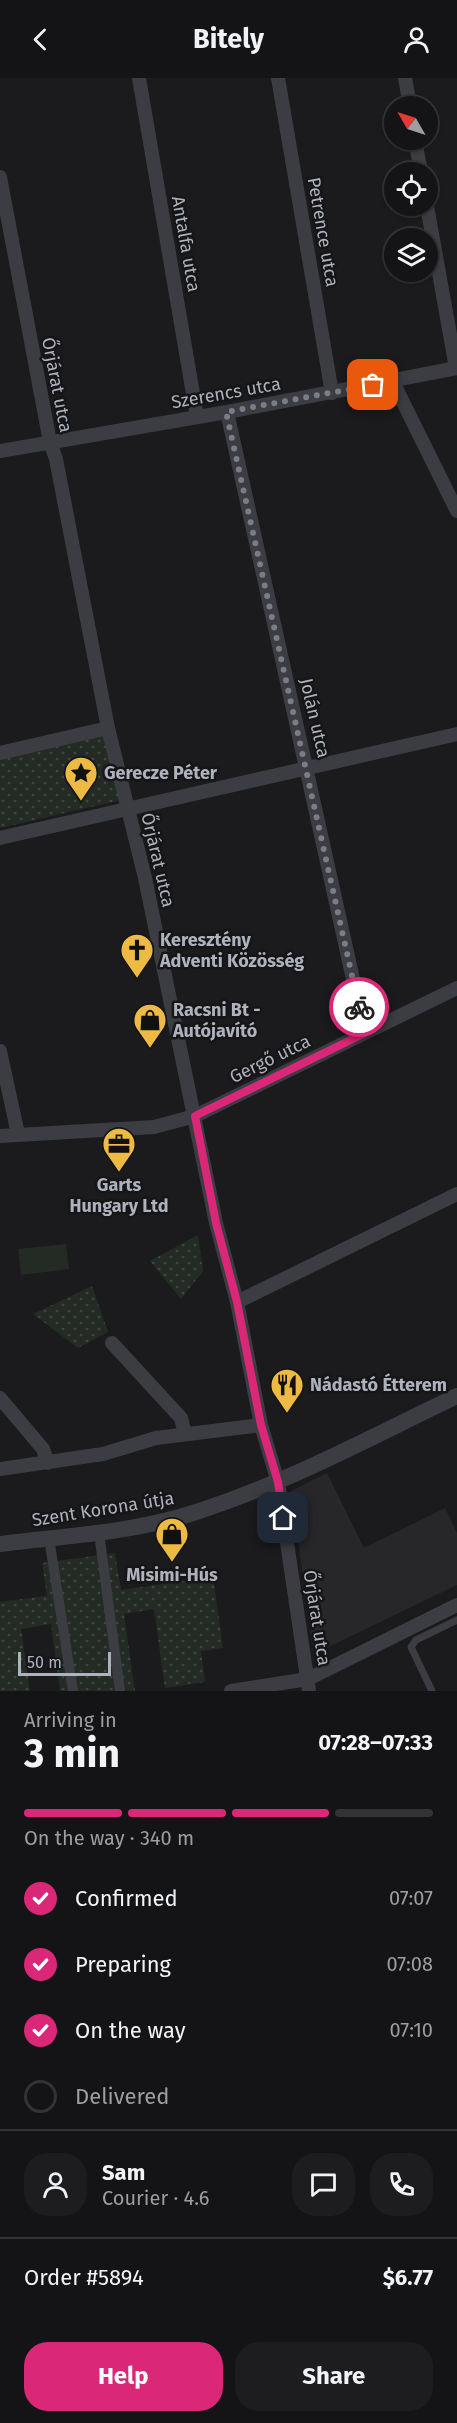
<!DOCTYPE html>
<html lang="en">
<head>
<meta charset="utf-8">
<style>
  :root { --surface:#141416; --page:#1d1d1f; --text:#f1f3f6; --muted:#9d9ea1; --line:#333335; --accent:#db2777 }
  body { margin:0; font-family:"Fira Sans",sans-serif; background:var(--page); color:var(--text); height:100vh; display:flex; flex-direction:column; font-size:22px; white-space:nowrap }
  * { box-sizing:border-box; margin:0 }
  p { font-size:20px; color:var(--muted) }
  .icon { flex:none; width:33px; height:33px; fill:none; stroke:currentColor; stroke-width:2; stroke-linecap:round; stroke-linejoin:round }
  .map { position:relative; height:1613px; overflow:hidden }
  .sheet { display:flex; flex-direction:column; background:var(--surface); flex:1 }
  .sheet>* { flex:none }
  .needle { width:39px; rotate:309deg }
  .fabs { position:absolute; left:384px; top:18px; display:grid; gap:12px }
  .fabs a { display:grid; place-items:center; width:54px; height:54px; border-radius:50%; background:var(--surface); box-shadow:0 2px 4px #0004,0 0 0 2px var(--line); font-size:30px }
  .scale { position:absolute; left:18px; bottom:15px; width:93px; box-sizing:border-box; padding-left:6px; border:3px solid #aeb2bc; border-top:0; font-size:16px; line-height:21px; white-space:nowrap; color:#aeb2bc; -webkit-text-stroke:4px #161618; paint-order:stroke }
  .pin { position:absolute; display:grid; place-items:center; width:51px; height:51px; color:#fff; margin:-26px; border-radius:12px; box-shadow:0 3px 9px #0006 }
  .courier { position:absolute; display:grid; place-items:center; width:60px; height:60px; margin:-30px; border:4px solid #db2777; border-radius:50%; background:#fff; color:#222; box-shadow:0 2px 8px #0007 }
  .summary em { font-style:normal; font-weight:700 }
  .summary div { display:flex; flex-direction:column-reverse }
  .summary { display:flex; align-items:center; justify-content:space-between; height:102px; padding:0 24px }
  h1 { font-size:39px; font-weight:700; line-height:45px }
  .bar { display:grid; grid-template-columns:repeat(4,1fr); gap:9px 6px; align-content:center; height:72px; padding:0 24px }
  .bar i { height:8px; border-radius:4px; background:var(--line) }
  .bar .on { background:var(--accent) }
  .bar p { grid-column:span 4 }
  .line { display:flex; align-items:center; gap:15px; padding:0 24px; border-top:2px solid var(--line) }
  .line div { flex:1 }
  .round { display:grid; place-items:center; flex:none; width:63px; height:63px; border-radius:24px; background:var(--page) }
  ol { padding:0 24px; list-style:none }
  li { display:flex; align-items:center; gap:18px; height:66px }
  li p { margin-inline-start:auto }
  li .icon { padding:6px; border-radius:50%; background:var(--accent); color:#fff; stroke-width:4 }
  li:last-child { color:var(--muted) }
  li i { width:33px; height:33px; border:3px solid var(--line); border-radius:50% }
  .button { display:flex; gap:12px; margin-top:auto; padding:12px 24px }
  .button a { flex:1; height:69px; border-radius:24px; background:var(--accent); color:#fff; font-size:24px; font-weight:700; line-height:69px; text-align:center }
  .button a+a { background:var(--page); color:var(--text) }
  header { display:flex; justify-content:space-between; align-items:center; height:78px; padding:0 24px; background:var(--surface); font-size:27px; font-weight:700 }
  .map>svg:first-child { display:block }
  .built { fill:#27272a }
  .grass { fill:url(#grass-dots) }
  .pitch { fill:#232b24 }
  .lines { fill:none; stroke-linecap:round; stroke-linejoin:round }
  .service { stroke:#3c3d42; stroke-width:7 }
  .pedestrian { stroke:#3c3d42; stroke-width:10 }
  .minor { stroke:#3c3d42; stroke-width:14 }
  .tertiary { stroke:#3c3d42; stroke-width:16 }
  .done { stroke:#7b7d84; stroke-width:6; stroke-dasharray:0 10.8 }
  .route { stroke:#db2777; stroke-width:8 }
  .labels { text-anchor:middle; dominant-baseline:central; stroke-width:5; stroke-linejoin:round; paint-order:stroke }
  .street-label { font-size:18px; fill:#aeb2bc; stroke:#161618 }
  .poi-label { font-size:18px; font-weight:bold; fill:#aeb2bc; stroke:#161618; text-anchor:start }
</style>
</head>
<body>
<header><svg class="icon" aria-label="back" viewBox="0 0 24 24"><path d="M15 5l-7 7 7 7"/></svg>Bitely<svg class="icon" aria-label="person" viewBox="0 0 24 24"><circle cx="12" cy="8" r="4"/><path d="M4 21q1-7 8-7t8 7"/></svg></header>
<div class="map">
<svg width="457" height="1613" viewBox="0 0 457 1613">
  <defs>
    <pattern id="grass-dots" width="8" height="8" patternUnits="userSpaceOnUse" patternTransform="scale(1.5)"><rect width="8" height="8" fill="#232b24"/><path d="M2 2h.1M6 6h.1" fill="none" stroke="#404742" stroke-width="1.8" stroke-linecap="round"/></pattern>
  </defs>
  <rect width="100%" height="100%" fill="#1b1b1d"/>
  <path class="built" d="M 327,1395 L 364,1470 L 445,1430 L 457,1455 L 457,1507 L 314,1576 L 291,1413 Z"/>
  <path class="grass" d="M 105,655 L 121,722 L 0,750 L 0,679 Z
    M 198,1157 L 203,1193 L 181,1221 L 150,1183 Z
    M 92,1208 L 108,1254 L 78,1270 L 33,1236 Z
    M 115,1475 L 121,1512 L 213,1499 L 223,1570 L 201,1573 L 205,1604 L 165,1610 L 154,1531 L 124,1536 L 135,1613 L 60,1613 L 51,1546 L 21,1551 L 30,1613 L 0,1613 L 0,1524 L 47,1518 L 42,1485 Z"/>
  <path class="pitch" d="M 66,1166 L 69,1191 L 21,1197 L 18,1171 Z"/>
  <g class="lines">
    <path class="service" d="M 432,1613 L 411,1569 L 416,1562 L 457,1542"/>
    <path class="pedestrian" d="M 99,1455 L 120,1613
      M 49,1460 L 73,1613"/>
    <path class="minor" d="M 139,0 L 197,339
      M 278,0 L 332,315
      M 405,0 L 410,28
      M 415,62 L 421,94
      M 0,99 L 50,364 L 56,381 L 108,650 L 145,800 L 216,1145 L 237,1224 L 261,1347 L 278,1404 L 309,1613
      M 427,128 L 456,290
      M 393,304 L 457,433
      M 227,334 L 365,955
      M 0,373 L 227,334 L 457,290
      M 0,675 L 108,650
      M 0,760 L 457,656
      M 0,973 L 18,1056
      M 0,1058 L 154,1049 L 195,1038 L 457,910
      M 237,1224 L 457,1116
      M 112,1265 L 181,1340 L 185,1356
      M 0,1320 L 43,1371 L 48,1385
      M 0,1391 L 103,1376 L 156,1360 L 261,1347
      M 231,1613 L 308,1601 L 457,1527"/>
    <path class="tertiary" d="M 0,1466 C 63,1458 129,1455 190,1436 C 283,1407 369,1360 457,1318"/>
  </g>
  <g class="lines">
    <path class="done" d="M 359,929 L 226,334 L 373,307"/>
    <path class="route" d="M 283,1440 L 278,1404 L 261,1347 L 237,1224 L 216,1145 L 195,1038 L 365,955 L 359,929"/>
  </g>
  <defs>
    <g id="sight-pin" transform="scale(1.725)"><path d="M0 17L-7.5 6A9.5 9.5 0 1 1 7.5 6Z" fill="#edbb43" stroke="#161618"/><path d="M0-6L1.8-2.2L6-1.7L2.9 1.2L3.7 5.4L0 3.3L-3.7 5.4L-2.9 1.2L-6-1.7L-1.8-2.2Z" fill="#111"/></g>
    <g id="church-pin" transform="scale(1.725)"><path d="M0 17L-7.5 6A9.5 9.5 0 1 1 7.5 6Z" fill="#edbb43" stroke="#161618"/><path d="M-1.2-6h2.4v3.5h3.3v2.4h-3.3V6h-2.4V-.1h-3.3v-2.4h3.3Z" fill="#111"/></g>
    <g id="shop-pin" transform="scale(1.725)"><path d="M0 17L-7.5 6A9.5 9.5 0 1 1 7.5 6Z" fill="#edbb43" stroke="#161618"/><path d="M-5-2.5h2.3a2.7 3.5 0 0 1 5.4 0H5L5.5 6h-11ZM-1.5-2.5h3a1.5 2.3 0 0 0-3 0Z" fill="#111"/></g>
    <g id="office-pin" transform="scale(1.725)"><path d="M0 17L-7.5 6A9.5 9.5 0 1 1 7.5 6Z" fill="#edbb43" stroke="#161618"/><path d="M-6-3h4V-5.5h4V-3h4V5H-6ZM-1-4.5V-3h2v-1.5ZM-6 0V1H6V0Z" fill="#111"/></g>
    <g id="restaurant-pin" transform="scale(1.725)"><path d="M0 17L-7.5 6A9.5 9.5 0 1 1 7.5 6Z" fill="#edbb43" stroke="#161618"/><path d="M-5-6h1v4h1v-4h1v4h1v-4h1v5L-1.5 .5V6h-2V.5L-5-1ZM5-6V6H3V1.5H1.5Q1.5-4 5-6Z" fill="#111"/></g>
  </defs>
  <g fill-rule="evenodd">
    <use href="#sight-pin" x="81" y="695"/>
    <use href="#church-pin" x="137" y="872"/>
    <use href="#shop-pin" x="150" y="942"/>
    <use href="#office-pin" x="119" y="1066"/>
    <use href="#restaurant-pin" x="287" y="1307"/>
    <use href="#shop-pin" x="172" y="1456"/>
  </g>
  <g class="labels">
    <g class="street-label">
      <text transform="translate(323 154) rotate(80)">Petrence utca</text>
      <text transform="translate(186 166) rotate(80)">Antalfa utca</text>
      <text transform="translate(57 307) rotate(79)">Őrjárat utca</text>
      <text transform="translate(226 315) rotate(-10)">Szerencs utca</text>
      <text transform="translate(315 640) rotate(77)">Jolán utca</text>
      <text transform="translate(158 782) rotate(77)">Őrjárat utca</text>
      <text transform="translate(270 981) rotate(-26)">Gergő utca</text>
      <text transform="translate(103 1431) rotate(-9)">Szent Korona útja</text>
      <text transform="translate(317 1540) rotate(81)">Őrjárat utca</text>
    </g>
    <g class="poi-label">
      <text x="104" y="695">Gerecze Péter</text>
      <text x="160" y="862">Keresztény<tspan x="160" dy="21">Adventi Közösség</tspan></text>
      <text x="173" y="932">Racsni Bt -<tspan x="173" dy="21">Autójavító</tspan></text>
      <text x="119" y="1107" text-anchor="middle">Garts<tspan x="119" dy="21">Hungary Ltd</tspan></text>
      <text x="310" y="1307">Nádastó Étterem</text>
      <text x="172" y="1497" text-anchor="middle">Misimi-Hús</text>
    </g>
  </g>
</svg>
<div class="fabs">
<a><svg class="needle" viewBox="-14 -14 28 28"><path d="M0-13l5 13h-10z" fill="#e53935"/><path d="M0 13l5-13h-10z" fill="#9d9ea1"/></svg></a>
<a><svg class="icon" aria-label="locate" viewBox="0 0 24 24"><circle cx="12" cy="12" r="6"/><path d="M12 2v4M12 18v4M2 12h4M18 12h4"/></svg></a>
<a><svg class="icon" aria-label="layers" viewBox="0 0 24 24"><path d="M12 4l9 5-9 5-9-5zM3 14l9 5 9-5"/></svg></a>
</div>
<div class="scale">50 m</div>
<div class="pin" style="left:373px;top:307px;background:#ea580c"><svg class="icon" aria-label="bag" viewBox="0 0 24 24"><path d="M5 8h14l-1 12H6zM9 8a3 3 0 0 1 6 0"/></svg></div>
<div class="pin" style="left:283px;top:1440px;background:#1f2937"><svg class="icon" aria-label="home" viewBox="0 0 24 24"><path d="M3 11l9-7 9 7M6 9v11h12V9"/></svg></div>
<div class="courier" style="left:359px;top:929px"><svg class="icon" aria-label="bike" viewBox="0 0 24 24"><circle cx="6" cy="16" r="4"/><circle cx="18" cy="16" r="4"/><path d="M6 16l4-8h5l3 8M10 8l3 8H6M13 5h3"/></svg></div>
</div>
<section class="sheet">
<div class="summary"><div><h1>3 min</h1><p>Arriving in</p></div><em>07:28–07:33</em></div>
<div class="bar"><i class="on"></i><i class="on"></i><i class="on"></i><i></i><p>On the way · 340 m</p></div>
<ol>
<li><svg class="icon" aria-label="check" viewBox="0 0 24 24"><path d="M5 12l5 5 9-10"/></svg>Confirmed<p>07:07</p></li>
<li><svg class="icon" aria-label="check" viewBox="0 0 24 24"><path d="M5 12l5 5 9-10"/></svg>Preparing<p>07:08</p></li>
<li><svg class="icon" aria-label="check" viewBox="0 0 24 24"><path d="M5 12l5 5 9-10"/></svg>On the way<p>07:10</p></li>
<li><i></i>Delivered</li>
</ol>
<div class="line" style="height:108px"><a class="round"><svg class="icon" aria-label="person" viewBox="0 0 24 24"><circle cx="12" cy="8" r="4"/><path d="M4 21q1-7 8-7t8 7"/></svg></a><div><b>Sam</b><p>Courier · 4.6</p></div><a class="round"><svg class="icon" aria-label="chat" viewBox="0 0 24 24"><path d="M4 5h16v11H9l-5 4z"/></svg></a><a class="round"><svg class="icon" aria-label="phone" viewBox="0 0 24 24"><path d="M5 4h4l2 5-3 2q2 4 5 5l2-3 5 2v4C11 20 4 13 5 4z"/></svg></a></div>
<div class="line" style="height:78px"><div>Order #5894</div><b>$6.77</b></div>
<div class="button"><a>Help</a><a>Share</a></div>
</section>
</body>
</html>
